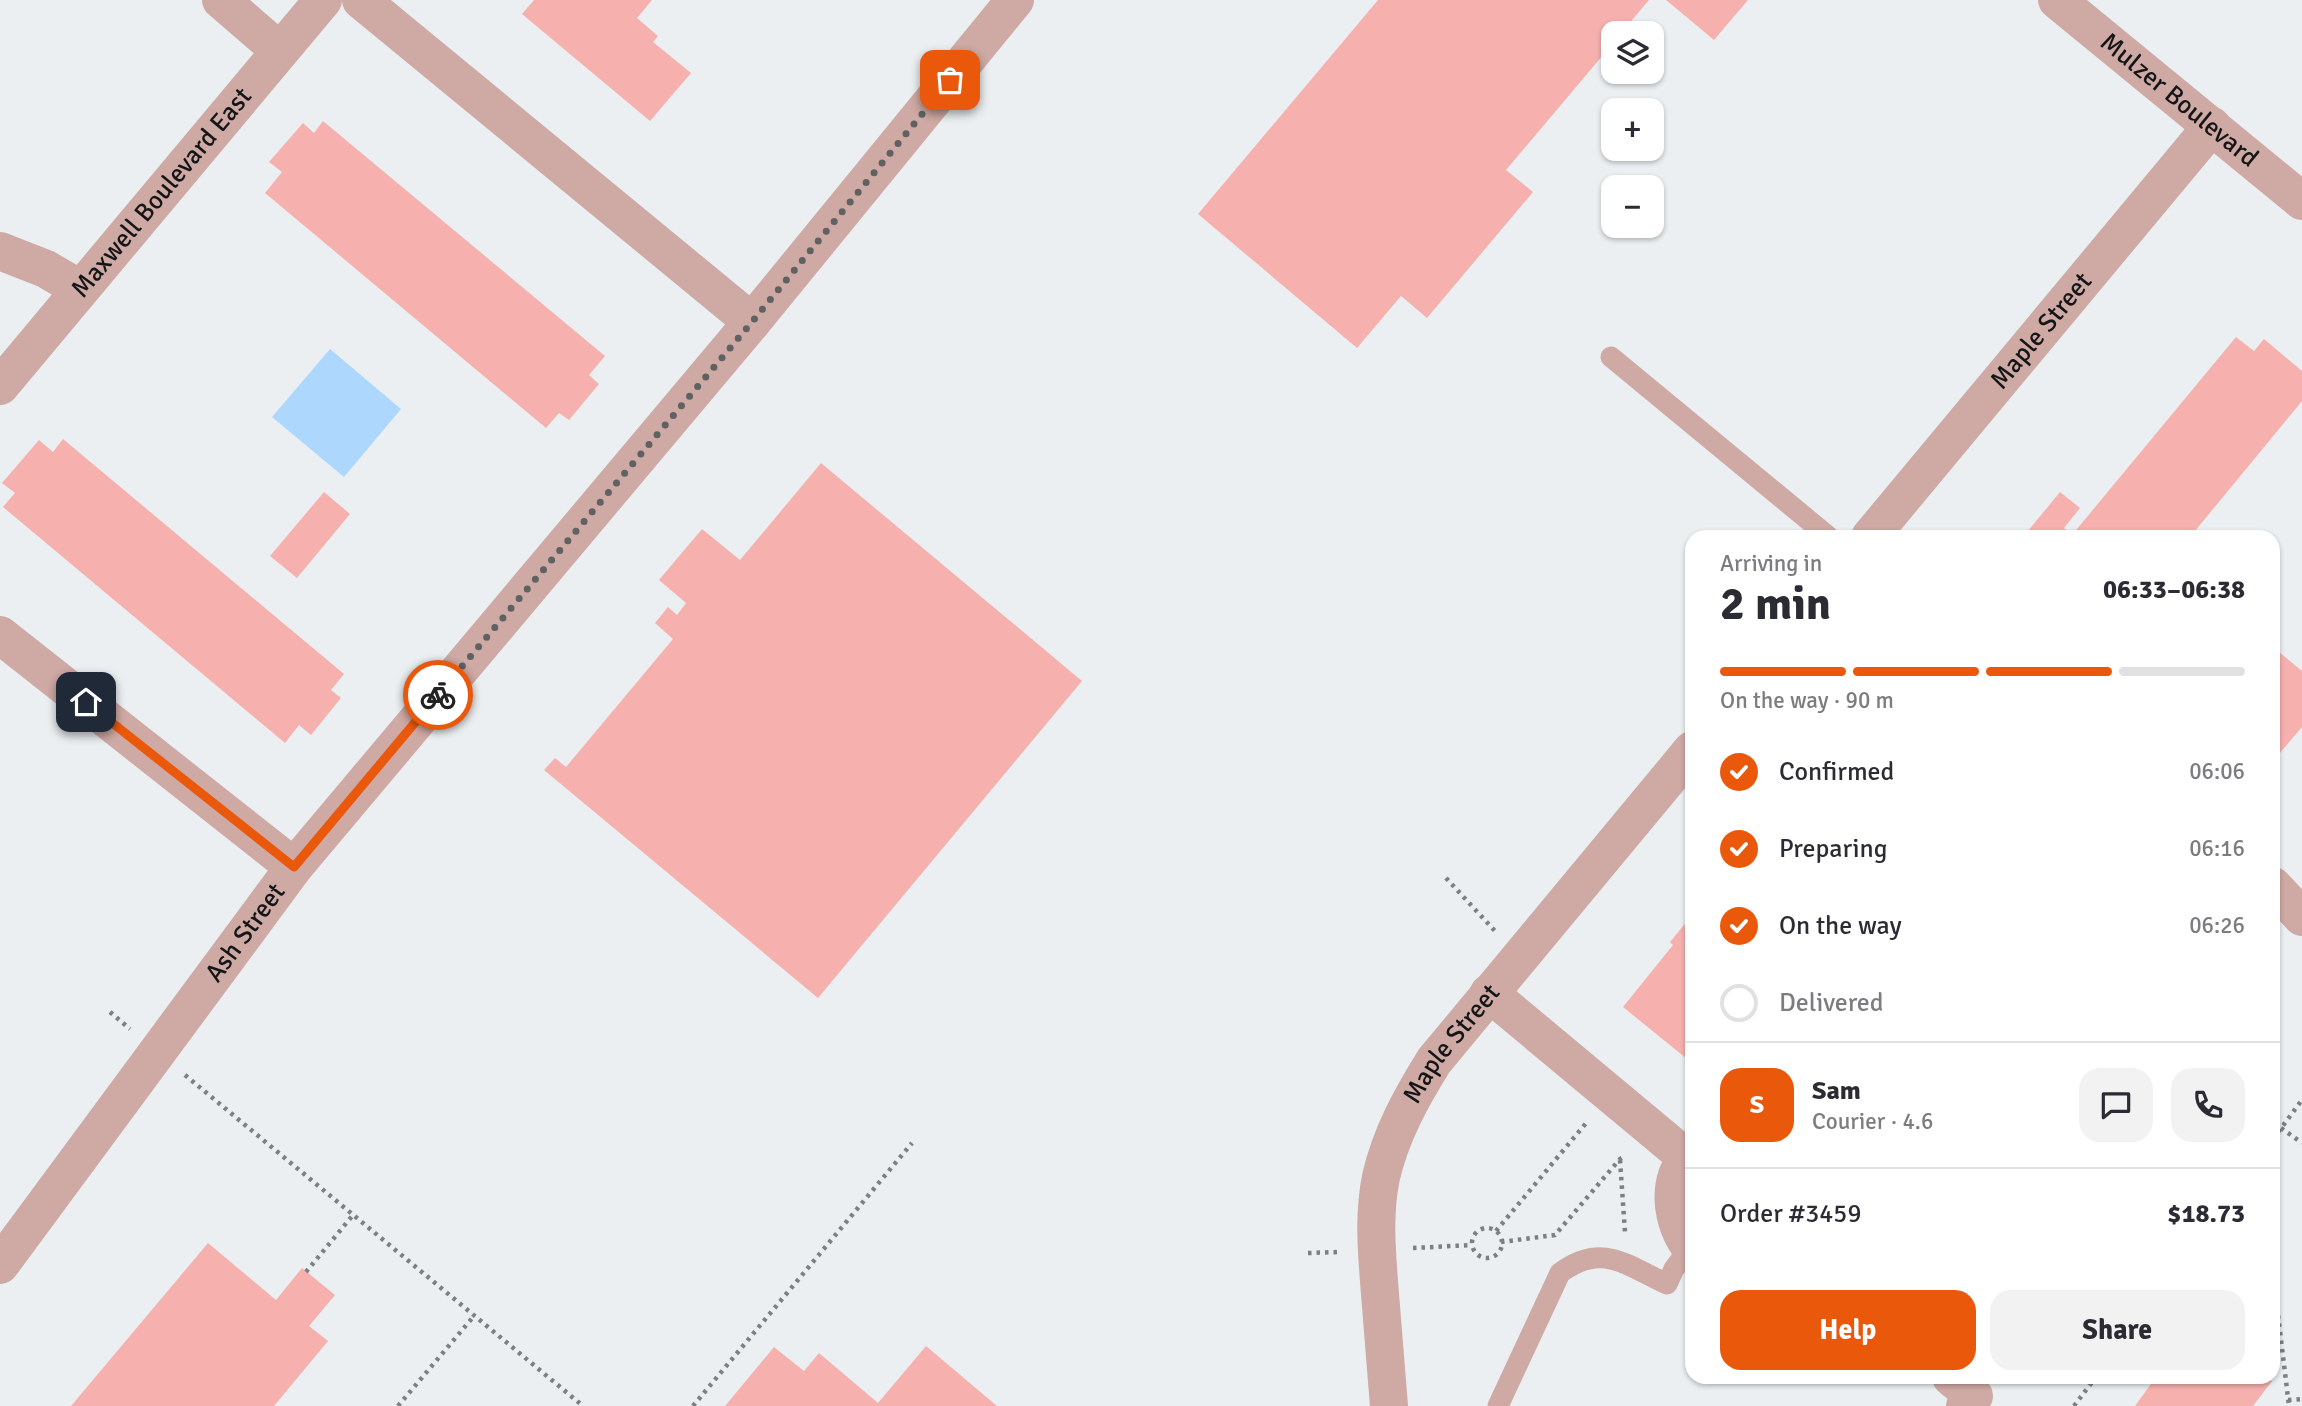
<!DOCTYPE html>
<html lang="en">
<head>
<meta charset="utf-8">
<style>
  :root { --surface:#fff; --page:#f2f2f3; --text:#2b2b33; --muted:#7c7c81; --line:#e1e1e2; --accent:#ea580c }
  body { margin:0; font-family:Signika,sans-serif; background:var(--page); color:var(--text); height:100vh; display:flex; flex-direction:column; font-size:26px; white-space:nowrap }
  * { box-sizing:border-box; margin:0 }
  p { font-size:23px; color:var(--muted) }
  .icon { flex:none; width:38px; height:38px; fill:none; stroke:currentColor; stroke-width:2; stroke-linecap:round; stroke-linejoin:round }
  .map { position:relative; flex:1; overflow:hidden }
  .drawer { position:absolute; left:1685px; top:530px; width:595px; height:854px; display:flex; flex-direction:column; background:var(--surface); border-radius:21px; box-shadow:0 2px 5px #0004 }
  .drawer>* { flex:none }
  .controls { position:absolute; left:1601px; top:21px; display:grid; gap:14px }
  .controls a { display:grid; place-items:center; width:63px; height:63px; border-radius:14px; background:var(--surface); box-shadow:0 2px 5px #0004; font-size:35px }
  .pin { position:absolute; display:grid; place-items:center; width:60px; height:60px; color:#fff; margin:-30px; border-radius:14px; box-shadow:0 4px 10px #0006 }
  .courier { position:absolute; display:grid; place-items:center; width:70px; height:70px; margin:-35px; border:5px solid #ea580c; border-radius:50%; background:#fff; color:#222; box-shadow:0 2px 9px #0007 }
  .head em { font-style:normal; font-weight:700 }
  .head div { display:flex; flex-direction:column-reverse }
  .head { display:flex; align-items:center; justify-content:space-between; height:119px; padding:0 35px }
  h1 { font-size:46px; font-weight:700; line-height:52px }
  .bar { display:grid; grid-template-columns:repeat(4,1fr); gap:10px 7px; align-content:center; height:84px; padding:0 35px }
  .bar i { height:9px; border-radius:5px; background:var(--line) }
  .bar .on { background:var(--accent) }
  .bar p { grid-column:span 4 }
  .line { display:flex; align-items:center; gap:18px; padding:0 35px; border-top:2px solid var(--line) }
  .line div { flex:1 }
  .round { display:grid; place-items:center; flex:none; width:74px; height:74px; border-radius:21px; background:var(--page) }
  ol { padding:0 35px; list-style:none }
  li { display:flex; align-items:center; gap:21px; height:77px }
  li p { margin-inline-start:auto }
  li .icon { padding:7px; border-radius:50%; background:var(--accent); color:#fff; stroke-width:4 }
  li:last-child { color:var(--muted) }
  li i { width:38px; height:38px; border:4px solid var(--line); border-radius:50% }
  .primary-button { display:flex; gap:14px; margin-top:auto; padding:14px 35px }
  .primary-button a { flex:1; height:80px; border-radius:21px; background:var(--accent); color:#fff; font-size:28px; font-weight:700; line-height:80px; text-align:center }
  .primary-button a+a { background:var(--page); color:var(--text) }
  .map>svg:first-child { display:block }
  .green { fill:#aed7fe }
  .building { fill:#f6b1af }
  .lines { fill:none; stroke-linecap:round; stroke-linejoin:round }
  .path { stroke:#7d8082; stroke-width:4.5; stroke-dasharray:3.5 5; stroke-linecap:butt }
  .service { stroke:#cfa9a4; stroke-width:21 }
  .minor { stroke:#cfa9a4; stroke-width:38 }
  .done { stroke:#5f6163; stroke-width:7; stroke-dasharray:0 12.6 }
  .route { stroke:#ea580c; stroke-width:9 }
  .labels { text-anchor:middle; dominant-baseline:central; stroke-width:5; stroke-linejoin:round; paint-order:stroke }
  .street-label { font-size:26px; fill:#131516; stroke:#fff }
</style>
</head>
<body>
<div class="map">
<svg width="2302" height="1406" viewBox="0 0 2302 1406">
  <rect width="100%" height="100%" fill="#ebeff2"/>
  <path class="green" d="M 330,349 L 401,409 L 344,477 L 272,417 Z"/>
  <path class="building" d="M 534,0 L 652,0 L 637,18 L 658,36 L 653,42 L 691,73 L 650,121 L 522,14 Z
    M 1378,0 L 1649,0 L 1621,33 L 1614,33 L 1614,42 L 1506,170 L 1533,192 L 1427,318 L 1401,296 L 1357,348 L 1198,214 Z
    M 1666,0 L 1748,0 L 1714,40 Z
    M 323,121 L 605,356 L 589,375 L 599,384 L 569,420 L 559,413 L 546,428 L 265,193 L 282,172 L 269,162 L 303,123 L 314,133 Z
    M 2236,337 L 2254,351 L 2264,339 L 2302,371 L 2302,401 L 2190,537 L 2023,537 L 2060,492 L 2080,508 L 2064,528 L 2072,535 Z
    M 63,439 L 344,674 L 331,690 L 341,698 L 311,735 L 299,725 L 285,743 L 3,507 L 15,493 L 2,483 L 39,440 L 53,452 Z
    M 821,463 L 1082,681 L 818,998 L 544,770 L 555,758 L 566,767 L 673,639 L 655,623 L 668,607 L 677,615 L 686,603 L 659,580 L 702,529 L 740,560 Z
    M 324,492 L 350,514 L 297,578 L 270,556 Z
    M 2273,647 L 2302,671 L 2302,727 L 2279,754 L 2273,749 Z
    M 1692,915 L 1692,1063 L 1623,1007 L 1673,945 L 1670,942 Z
    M 208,1243 L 276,1300 L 302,1268 L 335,1295 L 309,1326 L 328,1341 L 274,1406 L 71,1406 Z
    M 926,1346 L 997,1406 L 725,1406 L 774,1347 L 804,1371 L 819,1353 L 878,1403 Z
    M 2156,1377 L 2267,1377 L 2272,1381 L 2253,1406 L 2135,1406 Z"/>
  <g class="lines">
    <path class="path" d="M 1446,878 L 1495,931
      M 110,1012 L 130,1029
      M 185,1075 L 583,1406
      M 2281,1128 L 2302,1143
      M 2273,1139 L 2302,1100
      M 1620,1160 L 1625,1232
      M1472 1243a15 15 0 1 1 30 0a15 15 0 1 1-30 0Z
      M 1496,1231 L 1587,1122
      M 1501,1242 L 1555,1235 L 1620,1159 L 1625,1156
      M 1413,1248 L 1472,1245
      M 1308,1253 L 1338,1252
      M 306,1272 L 353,1215
      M 2273,1273 L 2289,1406
      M 2288,1400 L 2302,1399
      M 398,1406 L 474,1316
      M 693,1406 L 912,1143
      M 2074,1406 L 2096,1377"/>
    <path class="service" d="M 1611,357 L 1829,537
      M 1498,1406 L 1560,1273 C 1602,1242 1626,1265 1667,1284 L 1674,1269 L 1690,1247"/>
    <g class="minor">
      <path d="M 221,0 L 280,51"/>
      <path d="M 361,0 L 752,322"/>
      <path id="s1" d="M 2057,0 L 2302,201"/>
      <path d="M 0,251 L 46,269 L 80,289"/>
      <path id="s2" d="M 0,386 L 323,0"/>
      <path id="s3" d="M 1870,537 L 2212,126"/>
      <path d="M 0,635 L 294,867"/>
      <path d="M 2273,886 L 2302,917"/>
      <path d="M 1489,993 L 1687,1158"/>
      <path d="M 1692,1154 C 1664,1176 1671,1225 1692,1249"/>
      <path id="s4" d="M 0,1265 L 294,867 L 752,322 L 1015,0"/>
      <path d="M 1951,1377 L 1974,1396 L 1965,1406"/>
      <path id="s5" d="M 1389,1406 C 1386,1369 1383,1331 1380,1294 C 1377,1255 1373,1216 1381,1177 C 1391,1134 1411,1098 1434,1061 L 1692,750"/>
    </g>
  </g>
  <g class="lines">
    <path class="done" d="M 438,695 L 752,322 L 950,80"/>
    <path class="route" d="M 86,702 L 294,867 L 438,695"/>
  </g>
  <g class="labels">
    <g class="street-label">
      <text stroke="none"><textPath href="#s1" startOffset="158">Mulzer Boulevard</textPath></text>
      <text stroke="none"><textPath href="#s2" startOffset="252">Maxwell Boulevard East</textPath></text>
      <text stroke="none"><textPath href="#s3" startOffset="268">Maple Street</textPath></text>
      <text stroke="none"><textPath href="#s4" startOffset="413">Ash Street</textPath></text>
      <text stroke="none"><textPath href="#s5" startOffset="382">Maple Street</textPath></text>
    </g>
  </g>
</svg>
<div class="controls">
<a><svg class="icon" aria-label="layers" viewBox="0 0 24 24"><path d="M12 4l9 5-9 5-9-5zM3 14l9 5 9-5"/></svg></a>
<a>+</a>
<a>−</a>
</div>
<div class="pin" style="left:950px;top:80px;background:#ea580c"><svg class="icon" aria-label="bag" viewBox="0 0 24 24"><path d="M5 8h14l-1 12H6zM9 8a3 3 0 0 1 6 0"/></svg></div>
<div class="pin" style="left:86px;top:702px;background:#1f2937"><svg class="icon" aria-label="home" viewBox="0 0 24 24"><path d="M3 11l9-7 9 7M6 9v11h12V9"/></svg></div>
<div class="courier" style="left:438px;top:695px"><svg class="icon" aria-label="bike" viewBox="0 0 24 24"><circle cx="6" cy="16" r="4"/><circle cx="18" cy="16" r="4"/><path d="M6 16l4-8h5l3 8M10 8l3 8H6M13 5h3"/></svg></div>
<section class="drawer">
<div class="head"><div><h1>2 min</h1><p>Arriving in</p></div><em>06:33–06:38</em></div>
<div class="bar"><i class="on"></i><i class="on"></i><i class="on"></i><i></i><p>On the way · 90 m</p></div>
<ol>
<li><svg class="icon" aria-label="check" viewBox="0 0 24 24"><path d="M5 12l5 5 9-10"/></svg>Confirmed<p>06:06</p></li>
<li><svg class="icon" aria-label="check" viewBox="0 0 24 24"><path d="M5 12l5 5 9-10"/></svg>Preparing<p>06:16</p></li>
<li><svg class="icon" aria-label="check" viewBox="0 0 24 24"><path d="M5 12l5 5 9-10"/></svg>On the way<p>06:26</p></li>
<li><i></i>Delivered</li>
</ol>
<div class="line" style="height:126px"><b class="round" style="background:var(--accent);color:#fff">S</b><div><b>Sam</b><p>Courier · 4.6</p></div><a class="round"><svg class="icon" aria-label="chat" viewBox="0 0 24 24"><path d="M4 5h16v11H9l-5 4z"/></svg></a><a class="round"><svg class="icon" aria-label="phone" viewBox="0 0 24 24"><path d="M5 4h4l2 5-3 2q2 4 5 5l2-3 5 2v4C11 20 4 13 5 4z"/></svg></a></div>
<div class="line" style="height:91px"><div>Order #3459</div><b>$18.73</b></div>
<div class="primary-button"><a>Help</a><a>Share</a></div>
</section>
</div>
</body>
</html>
